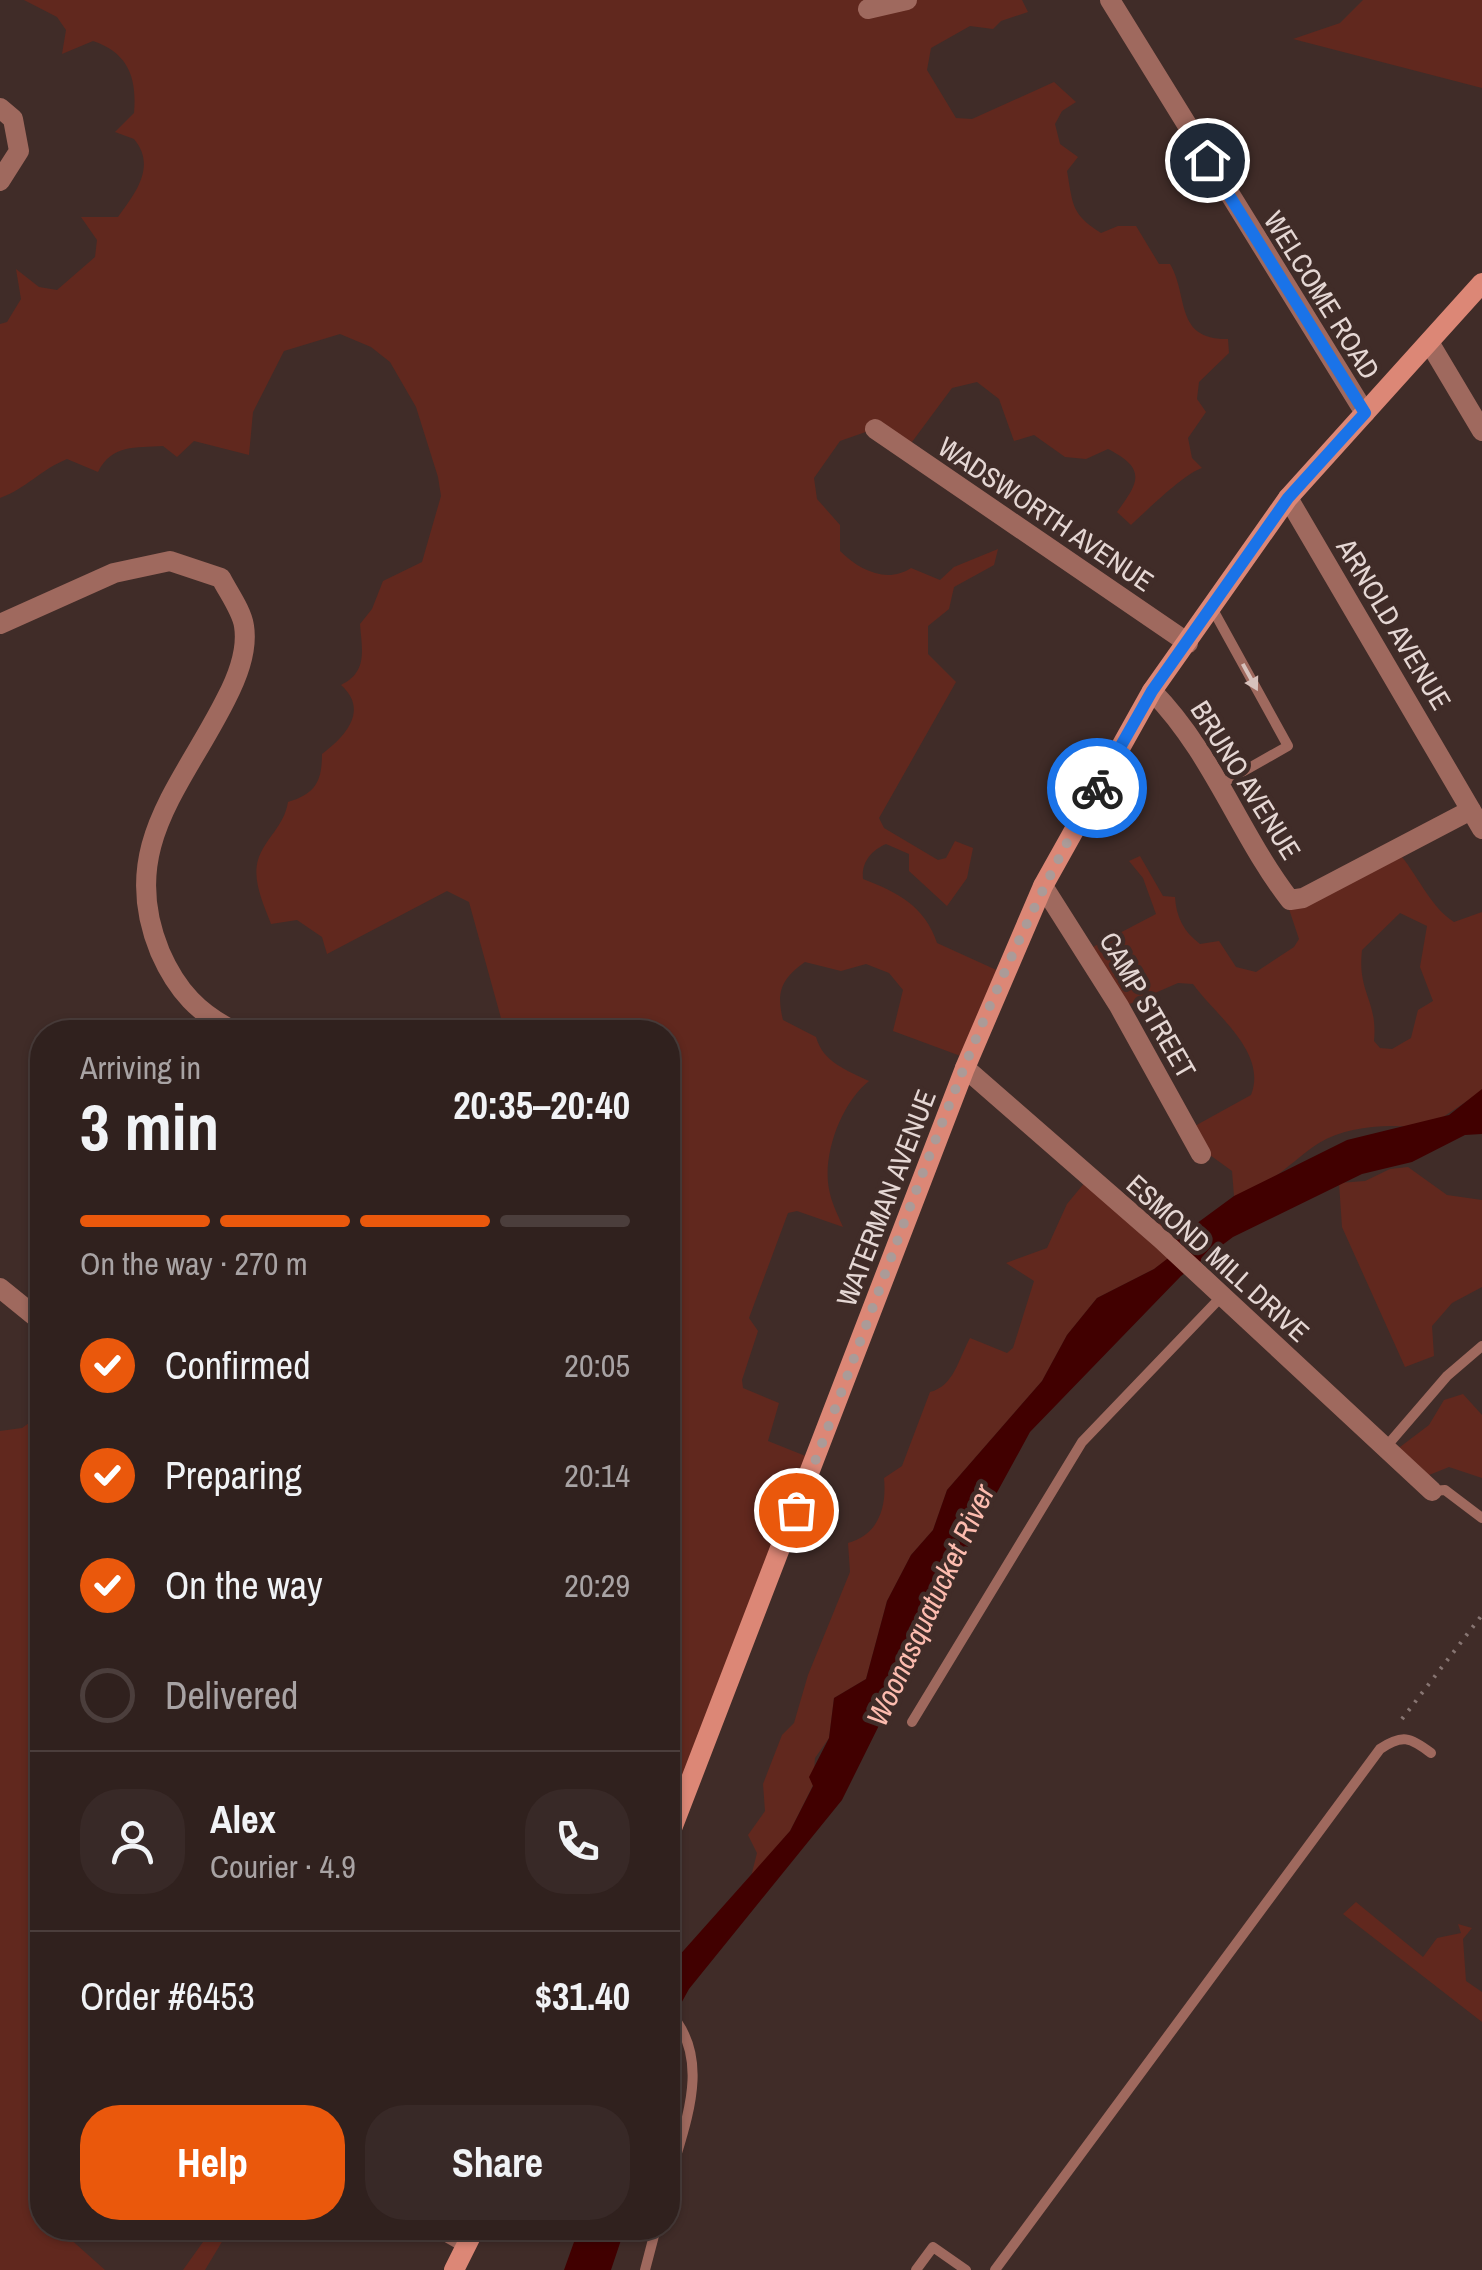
<!DOCTYPE html>
<html lang="en">
<head>
<meta charset="utf-8">
<style>
  :root { --surface:#30211e; --page:#382927; --text:#f1f3f6; --muted:#a8a3a4; --line:#4b3e3c; --accent:#ea580c }
  body { margin:0; font-family:"Archivo Narrow",sans-serif; background:var(--page); color:var(--text); height:100vh; display:flex; flex-direction:column; font-size:38px; white-space:nowrap }
  * { box-sizing:border-box; margin:0 }
  p { font-size:32px; color:var(--muted) }
  .icon { flex:none; width:55px; height:55px; fill:none; stroke:currentColor; stroke-width:2; stroke-linecap:round; stroke-linejoin:round }
  .map { position:relative; flex:1; overflow:hidden }
  .sheet { position:absolute; left:30px; top:1020px; width:650px; height:1220px; display:flex; flex-direction:column; background:var(--surface); border-radius:40px; box-shadow:0 2px 8px #0004,0 0 0 2px var(--line) }
  .sheet>* { flex:none }
  .pin { position:absolute; display:grid; place-items:center; width:85px; height:85px; color:#fff; margin:-42px; border:5px solid #fff; border-radius:50%; box-shadow:0 2px 10px #0007 }
  .courier { position:absolute; display:grid; place-items:center; width:100px; height:100px; margin:-50px; border:8px solid #1a73e8; border-radius:50%; background:#fff; color:#222; box-shadow:0 2px 12px #0007 }
  .summary em { font-style:normal; font-weight:700 }
  .summary div { display:flex; flex-direction:column-reverse }
  .summary { display:flex; align-items:center; justify-content:space-between; height:170px; padding:0 50px }
  h1 { font-size:65px; font-weight:700; line-height:75px }
  .bar { display:grid; grid-template-columns:repeat(4,1fr); gap:15px 10px; align-content:center; height:120px; padding:0 50px }
  .bar i { height:12px; border-radius:8px; background:var(--line) }
  .bar .on { background:var(--accent) }
  .bar p { grid-column:span 4 }
  .line { display:flex; align-items:center; gap:25px; padding:0 50px; border-top:2px solid var(--line) }
  .line div { flex:1 }
  .round { display:grid; place-items:center; flex:none; width:105px; height:105px; border-radius:40px; background:var(--page) }
  ol { padding:0 50px; list-style:none }
  li { display:flex; align-items:center; gap:30px; height:110px }
  li p { margin-inline-start:auto }
  li .icon { padding:10px; border-radius:50%; background:var(--accent); color:#fff; stroke-width:4 }
  li:last-child { color:var(--muted) }
  li i { width:55px; height:55px; border:5px solid var(--line); border-radius:50% }
  .cta { display:flex; gap:20px; margin-top:auto; padding:20px 50px }
  .cta a { flex:1; height:115px; border-radius:40px; background:var(--accent); color:#fff; font-size:40px; font-weight:700; line-height:115px; text-align:center }
  .cta a+a { background:var(--page); color:var(--text) }
  .map>svg:first-child { display:block }
  .green { fill:#61281e; fill-rule:evenodd }
  .water { fill:#410000 }
  .lines { fill:none; stroke-linecap:round; stroke-linejoin:round }
  .path { stroke:#877572; stroke-width:4; stroke-dasharray:2.5 8; stroke-linecap:butt }
  .service { stroke:#9f695e; stroke-width:10 }
  .minor { stroke:#9f695e; stroke-width:20 }
  .secondary { stroke:#dc8776; stroke-width:20 }
  .oneway { fill:#d7c1bc }
  .done { stroke:#ab9b98; stroke-width:10; stroke-dasharray:0 18 }
  .route { stroke:#1a73e8; stroke-width:12 }
  .labels { text-anchor:middle; dominant-baseline:central; stroke-width:9; stroke-linejoin:round; paint-order:stroke }
  .street-label { font-size:28px; fill:#e5d7d4; stroke:#402c28 }
  .water-label { font-size:30px; font-style:italic; fill:#fdbcaf; stroke:#402c28 }
</style>
</head>
<body>
<div class="map">
<svg width="1482" height="2270" viewBox="0 0 1482 2270">
  <rect width="100%" height="100%" fill="#402c28"/>
  <path class="green" d="M 24,0 L 1022,0 L 1028,12 L 1001,21 L 993,29 L 970,26 L 931,48 L 927,70 L 956,118 L 972,119 L 1054,82 L 1076,102 L 1062,111 L 1055,124 L 1060,144 L 1078,157 L 1067,171 C 1073,205 1071,214 1101,233 L 1118,226 L 1136,226 L 1159,264 L 1170,264 C 1189,296 1174,340 1228,339 L 1229,353 L 1199,382 L 1197,399 L 1206,412 L 1188,438 L 1192,458 L 1202,468 C 1185,473 1146,511 1131,525 L 1117,512 C 1139,482 1147,469 1108,449 L 1086,459 L 1065,457 L 1034,435 L 1014,441 L 999,399 L 977,382 L 952,388 L 909,446 L 877,428 L 840,441 L 814,478 L 817,499 L 840,525 L 840,551 C 859,570 887,584 911,568 L 940,580 L 954,567 L 998,549 L 994,565 L 954,587 L 949,609 L 928,626 L 928,654 L 956,682 L 879,818 L 884,828 L 938,860 L 946,858 L 955,841 L 973,848 L 967,878 L 947,906 L 909,871 L 909,854 L 886,844 C 872,850 861,862 863,879 C 897,892 925,906 937,943 L 1003,973 L 966,1058 L 893,1031 L 903,990 L 889,973 L 866,964 L 841,971 L 805,962 C 781,979 776,992 783,1020 L 816,1037 C 823,1062 846,1070 869,1081 C 842,1102 822,1154 829,1189 C 831,1202 838,1215 843,1227 L 797,1211 L 788,1213 L 749,1318 L 758,1331 L 742,1380 L 743,1388 L 779,1403 L 768,1441 L 813,1459 L 668,1836 L 668,1032 L 495,1032 L 504,1029 L 469,902 L 447,891 L 327,954 L 322,937 L 297,920 L 271,924 C 264,905 252,881 258,860 C 265,838 284,827 288,802 C 315,794 322,782 322,754 C 346,736 369,710 341,685 C 368,672 362,650 360,624 L 372,609 L 383,581 L 422,562 L 441,496 L 438,477 L 416,407 L 390,362 L 371,347 L 340,334 L 284,351 L 253,412 L 249,455 L 194,441 L 177,457 L 163,446 C 135,448 112,444 98,472 L 67,459 C 40,470 27,488 0,498 L 0,324 L 7,322 L 21,299 L 16,269 L 39,287 L 57,290 L 95,257 L 97,240 L 81,217 L 118,217 C 135,194 157,166 134,139 L 115,132 L 134,113 C 137,79 129,53 93,41 L 62,54 L 66,30 L 57,17 Z
    M 1363,0 L 1482,0 L 1482,88 L 1293,39 L 1340,23 Z
    M 1397,851 C 1417,873 1429,906 1454,922 L 1482,912 L 1482,1091 L 1425,1129 C 1394,1123 1348,1125 1319,1143 C 1292,1160 1267,1191 1234,1196 L 1232,1171 L 1203,1150 L 1193,1127 L 1251,1095 C 1268,1052 1215,1015 1193,984 L 1178,983 L 1125,1006 L 1093,947 L 1156,914 L 1143,878 L 1129,861 L 1140,856 L 1163,896 L 1175,897 C 1176,917 1184,932 1200,944 L 1219,941 L 1236,967 L 1256,972 L 1294,947 L 1299,939 L 1288,906 ZM 1400,913 L 1427,926 L 1420,967 L 1433,1001 L 1418,1010 L 1411,1038 L 1392,1049 L 1380,1048 L 1374,1041 C 1378,1000 1357,993 1362,950 Z
    M 1408,1167 L 1447,1195 L 1482,1200 L 1482,1287 L 1452,1303 L 1432,1326 L 1434,1356 L 1405,1367 L 1342,1227 L 1339,1183 L 1365,1181 L 1390,1169 Z
    M 1091,1175 L 1154,1226 L 1159,1221 L 1177,1252 L 1154,1269 L 1097,1298 L 1067,1335 L 1042,1381 L 947,1490 L 933,1530 L 911,1555 L 887,1601 L 866,1679 L 834,1698 L 829,1738 L 815,1758 L 813,1785 L 790,1831 L 751,1877 L 757,1853 L 748,1835 L 765,1811 L 763,1784 L 782,1735 L 794,1723 L 808,1675 L 850,1572 L 848,1543 C 878,1535 887,1508 884,1478 L 902,1466 L 930,1392 C 954,1386 958,1360 970,1338 L 1007,1353 L 1013,1348 L 1034,1281 L 1006,1263 L 1047,1248 L 1067,1204 Z
    M 1463,1394 L 1482,1415 L 1482,1478 L 1449,1467 L 1414,1481 L 1396,1450 L 1429,1425 L 1444,1400 Z
    M 36,1418 L 42,1437 L 42,2228 L 58,2228 L 105,2270 L 0,2270 L 0,1431 L 22,1428 Z
    M 1356,1902 L 1423,1957 L 1437,1938 L 1461,1933 L 1458,1924 L 1472,1928 L 1463,1939 L 1466,1981 L 1482,1992 L 1482,2022 L 1343,1914 Z
    M 213,2228 L 243,2228 L 226,2235 L 205,2270 L 183,2270 Z"/>
  <path class="water" d="M 1482,1089 L 1482,1134 L 1465,1135 L 1412,1162 L 1362,1174 L 1233,1237 L 1181,1276 L 1030,1432 L 971,1540 L 842,1800 L 689,1989 L 668,2027 L 668,1968 L 790,1831 L 813,1786 L 809,1777 L 829,1738 L 834,1698 L 866,1679 L 887,1601 L 911,1555 L 933,1530 L 947,1490 L 1042,1381 L 1067,1335 L 1097,1298 L 1154,1269 L 1176,1252 L 1170,1243 L 1234,1196 L 1347,1140 L 1449,1115 Z
    M 579,2228 L 625,2228 L 611,2270 L 564,2270 Z"/>
  <g class="lines">
    <path class="path" d="M 1402,1719 L 1482,1615"/>
    <path class="service" d="M 1212,608 L 1288,746 L 1221,784
      M 1385,1448 L 1447,1376 L 1482,1346
      M 1433,1491 L 1445,1490 L 1482,1518
      M 912,1722 L 1082,1442 L 1222,1296
      M 668,2011 C 715,2060 683,2127 668,2184
      M 430,2228 L 465,2248
      M 645,2270 L 656,2228
      M 916,2270 L 933,2247 L 966,2270
      M 995,2270 L 1380,1749 C 1402,1734 1410,1737 1431,1753"/>
    <path class="minor" d="M 1110,0 L 1365,413
      M 868,9 L 907,0
      M 0,108 L 13,119 L 19,151 L 0,181
      M 1429,342 L 1482,431
      M 875,429 L 1188,643
      M 1288,498 L 1482,829
      M 0,624 L 114,573 L 170,561 L 221,578 C 228,592 242,611 244,626 C 248,651 237,678 226,699 C 182,787 117,848 160,952 C 177,991 199,1014 236,1032
      M 1152,691 C 1213,753 1239,834 1290,900 L 1303,898 L 1471,810
      M 1043,886 L 1119,1006 L 1201,1154
      M 965,1068 L 1161,1239 L 1432,1491
      M 0,1288 L 42,1322"/>
    <path class="secondary" d="M 668,1839 L 965,1068 L 1043,886 L 1152,691 L 1288,498 L 1482,283
      M 454,2270 L 475,2228"/>
  </g>
  <defs><path id="oneway-solid" d="M-6-.8H1V-3.2L6.5 0L1 3.2V.8H-6Z" transform="scale(2.5)"/></defs>
  <use class="oneway" href="#oneway-solid" transform="translate(1250 677) rotate(61)"/>
  <g class="lines">
    <path class="done" d="M 796,1510 C 892,1269 968,1014 1097,788"/>
    <path class="route" d="M 1097,788 L 1152,691 L 1288,498 L 1365,413 L 1207,160"/>
  </g>
  <g class="labels">
    <g class="street-label">
      <text transform="translate(1322 295) rotate(58)">WELCOME ROAD</text>
      <text transform="translate(1046 514) rotate(34)">WADSWORTH AVENUE</text>
      <text transform="translate(1394 624) rotate(59)">ARNOLD AVENUE</text>
      <text transform="translate(1246 780) rotate(58)">BRUNO AVENUE</text>
      <text transform="translate(1148 1005) rotate(60)">CAMP STREET</text>
      <text transform="translate(886 1198) rotate(-69)">WATERMAN AVENUE</text>
      <text transform="translate(1218 1258) rotate(42)">ESMOND MILL DRIVE</text>
    </g>
    <g class="water-label">
      <text transform="translate(930 1605) rotate(-65)">Woonasquatucket River</text>
    </g>
  </g>
</svg>
<div class="pin" style="left:796px;top:1510px;background:#ea580c"><svg class="icon" aria-label="bag" viewBox="0 0 24 24"><path d="M5 8h14l-1 12H6zM9 8a3 3 0 0 1 6 0"/></svg></div>
<div class="pin" style="left:1207px;top:160px;background:#1f2937"><svg class="icon" aria-label="home" viewBox="0 0 24 24"><path d="M3 11l9-7 9 7M6 9v11h12V9"/></svg></div>
<div class="courier" style="left:1097px;top:788px"><svg class="icon" aria-label="bike" viewBox="0 0 24 24"><circle cx="6" cy="16" r="4"/><circle cx="18" cy="16" r="4"/><path d="M6 16l4-8h5l3 8M10 8l3 8H6M13 5h3"/></svg></div>
<section class="sheet">
<div class="summary"><div><h1>3 min</h1><p>Arriving in</p></div><em>20:35–20:40</em></div>
<div class="bar"><i class="on"></i><i class="on"></i><i class="on"></i><i></i><p>On the way · 270 m</p></div>
<ol>
<li><svg class="icon" aria-label="check" viewBox="0 0 24 24"><path d="M5 12l5 5 9-10"/></svg>Confirmed<p>20:05</p></li>
<li><svg class="icon" aria-label="check" viewBox="0 0 24 24"><path d="M5 12l5 5 9-10"/></svg>Preparing<p>20:14</p></li>
<li><svg class="icon" aria-label="check" viewBox="0 0 24 24"><path d="M5 12l5 5 9-10"/></svg>On the way<p>20:29</p></li>
<li><i></i>Delivered</li>
</ol>
<div class="line" style="height:180px"><a class="round"><svg class="icon" aria-label="person" viewBox="0 0 24 24"><circle cx="12" cy="8" r="4"/><path d="M4 21q1-7 8-7t8 7"/></svg></a><div><b>Alex</b><p>Courier · 4.9</p></div><a class="round"><svg class="icon" aria-label="phone" viewBox="0 0 24 24"><path d="M5 4h4l2 5-3 2q2 4 5 5l2-3 5 2v4C11 20 4 13 5 4z"/></svg></a></div>
<div class="line" style="height:130px"><div>Order #6453</div><b>$31.40</b></div>
<div class="cta"><a>Help</a><a>Share</a></div>
</section>
</div>
</body>
</html>
